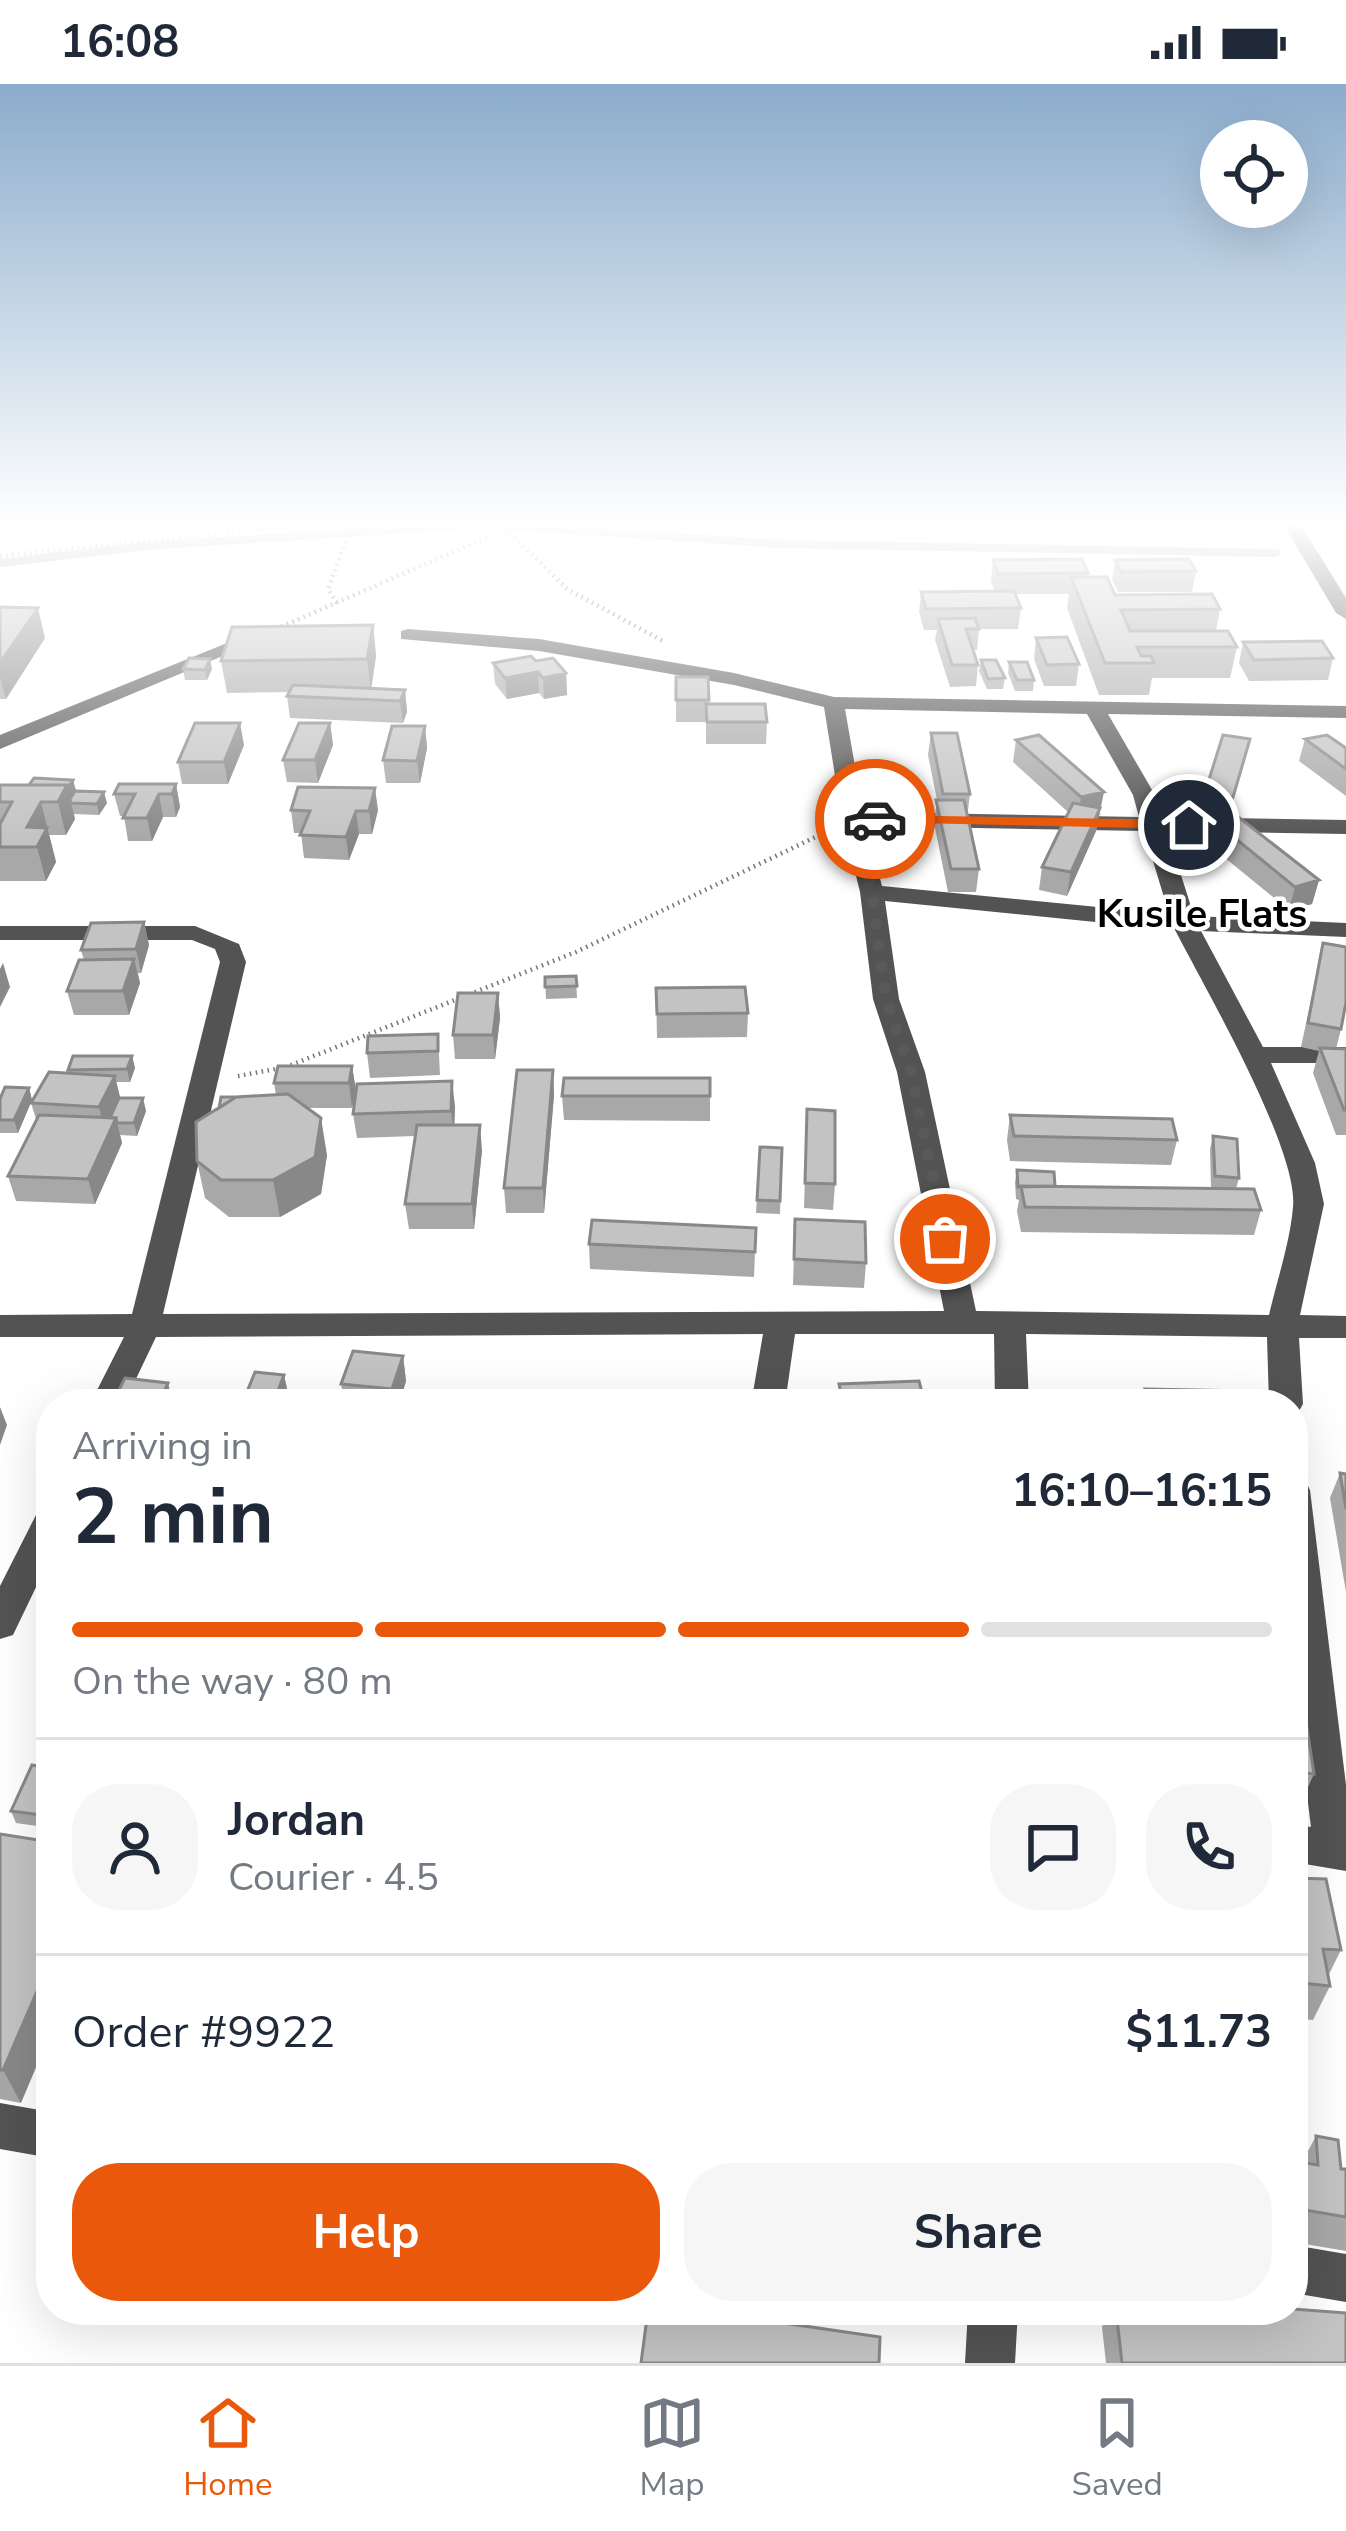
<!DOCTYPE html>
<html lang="en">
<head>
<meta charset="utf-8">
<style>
  :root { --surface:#fff; --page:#f6f6f7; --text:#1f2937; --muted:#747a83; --line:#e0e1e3; --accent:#ea580c }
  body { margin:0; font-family:"Nunito Sans",sans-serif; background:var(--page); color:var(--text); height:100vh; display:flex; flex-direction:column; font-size:45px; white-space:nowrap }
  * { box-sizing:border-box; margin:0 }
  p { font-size:39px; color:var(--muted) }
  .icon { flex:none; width:66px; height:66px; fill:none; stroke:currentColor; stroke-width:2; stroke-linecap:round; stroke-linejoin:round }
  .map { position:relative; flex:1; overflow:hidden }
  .sheet { position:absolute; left:36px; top:1305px; width:1272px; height:936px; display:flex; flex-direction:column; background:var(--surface); border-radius:48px; box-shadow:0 12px 48px #0002 }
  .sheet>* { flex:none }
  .buttons { position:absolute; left:1200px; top:36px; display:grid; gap:24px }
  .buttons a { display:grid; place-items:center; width:108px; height:108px; border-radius:50%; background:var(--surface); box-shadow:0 12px 48px #0002; font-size:60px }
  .pin { position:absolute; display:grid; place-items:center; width:102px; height:102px; color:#fff; margin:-51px; border:6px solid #fff; border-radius:50%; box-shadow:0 3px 12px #0007 }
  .courier { position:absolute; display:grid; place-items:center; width:120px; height:120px; margin:-60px; border:9px solid #ea580c; border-radius:50%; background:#fff; color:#222; box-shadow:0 3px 15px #0007 }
  .headline em { font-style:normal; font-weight:700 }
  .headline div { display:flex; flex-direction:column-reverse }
  .headline { display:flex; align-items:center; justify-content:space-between; height:204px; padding:0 36px }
  h1 { font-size:78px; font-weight:700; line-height:90px }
  .bar { display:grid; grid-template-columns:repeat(4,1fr); gap:18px 12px; align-content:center; height:144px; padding:0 36px }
  .bar i { height:15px; border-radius:9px; background:var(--line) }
  .bar .active { background:var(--accent) }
  .bar p { grid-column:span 4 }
  .line { display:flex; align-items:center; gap:30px; padding:0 36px; border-top:3px solid var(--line) }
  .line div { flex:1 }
  .round { display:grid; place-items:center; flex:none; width:126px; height:126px; border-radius:48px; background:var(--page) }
  .primary-button { display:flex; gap:24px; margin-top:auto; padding:24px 36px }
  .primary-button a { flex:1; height:138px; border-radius:48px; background:var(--accent); color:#fff; font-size:48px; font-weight:700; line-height:138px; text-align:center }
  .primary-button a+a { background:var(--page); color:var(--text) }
  .status { display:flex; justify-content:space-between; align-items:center; height:84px; padding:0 60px; background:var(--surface); direction:ltr }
  .status svg { height:33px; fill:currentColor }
  .dock { display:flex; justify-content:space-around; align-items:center; height:168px; border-top:3px solid var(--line); background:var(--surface); font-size:33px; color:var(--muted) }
  .dock a { display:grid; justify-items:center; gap:6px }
  .dock .active { color:var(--accent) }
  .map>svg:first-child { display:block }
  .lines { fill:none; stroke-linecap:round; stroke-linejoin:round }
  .stream { stroke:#a1a1a1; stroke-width:8 }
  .path { stroke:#757575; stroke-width:4.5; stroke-dasharray:1.5 4.5; stroke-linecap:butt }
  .minor { fill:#535353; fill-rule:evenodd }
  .wall { fill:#a8a8a8 }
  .shaded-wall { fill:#888 }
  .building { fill:#c3c3c3; stroke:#888; stroke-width:3 }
  .route { fill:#ea580c }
  .done { stroke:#595959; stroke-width:12; stroke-dasharray:0 21.6 }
  .labels { text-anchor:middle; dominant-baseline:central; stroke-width:9; stroke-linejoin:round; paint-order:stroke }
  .neighbourhood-label { font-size:39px; font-weight:bold; fill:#000; stroke:#fff }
</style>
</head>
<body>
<div class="status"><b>16:08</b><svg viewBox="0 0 49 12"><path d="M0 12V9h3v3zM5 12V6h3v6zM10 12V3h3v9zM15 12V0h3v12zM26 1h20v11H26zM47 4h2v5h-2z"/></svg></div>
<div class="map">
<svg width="1346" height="2279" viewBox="0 0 1346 2279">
  <rect width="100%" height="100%" fill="#fff"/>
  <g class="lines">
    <path class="stream" d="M 0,479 L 146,462 L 482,440 L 782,460 L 1276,469"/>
    <path class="path" d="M 506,445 L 567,505 L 663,557
      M 0,472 L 335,438
      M 337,519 L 328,505 L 353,438
      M 276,545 L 506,445 L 510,438
      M 238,992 L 286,983 L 576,868 L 828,747"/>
    <path class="minor" d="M 1282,438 L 1299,438 L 1346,514 L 1346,535 L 1336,529 Z
      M 408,545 L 539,555 L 734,589 L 834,613 L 1346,622 L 1346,634 L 1108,630 L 1155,711 L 1162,733 L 1346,736 L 1346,750 L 1167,747 L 1194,832 L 1346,839 L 1346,853 L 1201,847 L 1263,963 L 1346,963 L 1346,979 L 1271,979 L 1315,1079 L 1324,1120 L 1300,1231 L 1346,1232 L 1346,1254 L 1299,1254 L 1303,1320 L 1298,1329 L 1293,1330 L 1293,1320 L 1269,1320 L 1267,1253 L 1026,1250 L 1029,1320 L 995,1320 L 994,1250 L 795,1250 L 785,1320 L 751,1320 L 763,1250 L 156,1253 L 124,1320 L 90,1320 L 124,1253 L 0,1253 L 0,1231 L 132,1230 L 220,878 L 215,865 L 192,856 L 0,856 L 0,842 L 195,842 L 239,860 L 246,878 L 163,1230 L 944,1227 L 897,988 L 873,915 L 860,808 L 842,735 L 824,623 L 734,601 L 539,567 L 401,555 L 401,547 ZM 845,625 L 1087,630 L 1133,711 L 1139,733 L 863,728 ZM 866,742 L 1144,747 L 1169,830 L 882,802 ZM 885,817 L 1175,846 C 1204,902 1299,1066 1293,1123 C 1290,1159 1277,1196 1269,1231 L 976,1227 L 925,988 L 899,915 Z
      M 232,557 L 249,561 L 0,665 L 0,651 Z
      M 1293,1393 L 1305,1396 L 1310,1406 L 1346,1701 L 1346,1787 L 1293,1778 L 1293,1740 L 1311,1743 L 1293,1598 Z
      M 51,1421 L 51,1472 L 13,1551 L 0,1555 L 0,1502 L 39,1425 Z
      M 0,2019 L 51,2028 L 51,2074 L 0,2065 Z
      M 1293,2161 L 1346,2170 L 1346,2218 L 1293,2209 Z
      M 968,2226 L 1018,2226 L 1015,2279 L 965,2279 Z"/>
  </g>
  <path class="wall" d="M 993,476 L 1088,489 L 1087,493 L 1115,511 L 1220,525 L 1216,547 L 1237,563 L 1230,594 L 1152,594 L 1149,611 L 1099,611 L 1067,524 L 1069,510 L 1015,510 L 1021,524 L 1018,545 L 979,545 L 977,566 L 973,566 L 978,581 L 976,602 L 950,603 L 935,556 L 937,546 L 924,546 L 919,528 L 921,508 L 994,507 L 991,496 Z
    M 1115,476 L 1196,487 L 1192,508 L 1118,508 L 1112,496 Z
    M 0,523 L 45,554 L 6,615 L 0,615 Z
    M 373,541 L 376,572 L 371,605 L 405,606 L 407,628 L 403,639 L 290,634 L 287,612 L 290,608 L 227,609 L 221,577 Z
    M 1036,554 L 1079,580 L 1076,602 L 1044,602 L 1034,575 Z
    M 1243,558 L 1333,574 L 1328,596 L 1249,597 L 1239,579 Z
    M 981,576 L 1005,594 L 1003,605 L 987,605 L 979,587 Z
    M 1009,578 L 1034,596 L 1033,607 L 1015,607 L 1008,589 Z
    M 493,579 L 566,589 L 567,611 L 544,615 L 539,609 L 507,615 L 495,600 Z
    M 183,585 L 212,585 L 207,596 L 185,596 Z
    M 676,593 L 708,593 L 709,620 L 767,638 L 766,660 L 706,660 L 706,638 L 676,638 Z
    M 330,639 L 333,661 L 318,699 L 287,698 L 283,676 Z
    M 425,642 L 427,664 L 420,699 L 386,699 L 383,676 Z
    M 931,649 L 970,710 L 967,733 L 979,785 L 976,808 L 948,808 L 934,739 L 937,716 L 928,671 Z
    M 1305,655 L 1346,664 L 1346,712 L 1299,677 Z
    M 1016,656 L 1101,731 L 1099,731 L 1096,747 L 1067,812 L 1039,806 L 1042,783 L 1068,728 L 1013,678 Z
    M 244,661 L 228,700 L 182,700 L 178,678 Z
    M 1245,677 L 1228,734 L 1319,796 L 1312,820 L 1289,826 L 1208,760 L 1214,737 L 1224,735 L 1201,731 L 1205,708 Z
    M 73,696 L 76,707 L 107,719 L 99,731 L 74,730 L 75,735 L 66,751 L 49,751 L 56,778 L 46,797 L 0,797 L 0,701 L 29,701 Z
    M 176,700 L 180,723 L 176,733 L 163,733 L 152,757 L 128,757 L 124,732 L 120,732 L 114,710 Z
    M 291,726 L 378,726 L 372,750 L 359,750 L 349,776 L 304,774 L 301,749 L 294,749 Z
    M 144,838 L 149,861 L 141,889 L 138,889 L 140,899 L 129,931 L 74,931 L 67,907 L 84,876 L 81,866 Z
    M 1323,859 L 1341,945 L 1336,965 L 1346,965 L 1346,1051 L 1336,1051 L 1313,989 L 1319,967 L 1301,963 Z
    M 576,892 L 577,914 L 546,915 L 545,893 Z
    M 656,904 L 748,929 L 747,953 L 657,954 Z
    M 498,909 L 500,934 L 495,975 L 455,975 L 453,951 Z
    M 438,950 L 440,991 L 370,994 L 367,969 Z
    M 132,972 L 135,984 L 130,998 L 116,998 L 120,1014 L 146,1027 L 137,1052 L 120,1051 L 122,1059 L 95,1120 L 16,1117 L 8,1092 L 36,1035 L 31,1019 L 69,989 L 68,986 Z
    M 352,982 L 356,1007 L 352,1024 L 307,1024 L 327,1071 L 321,1110 L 280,1133 L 229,1133 L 205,1114 L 197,1077 L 276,1011 L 274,999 Z
    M 553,986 L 554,1011 L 544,1129 L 506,1129 L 504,1104 Z
    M 710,994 L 710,1037 L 564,1036 L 562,1012 Z
    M 29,1004 L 32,1016 L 18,1049 L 0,1049 L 0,1015 Z
    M 455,1022 L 454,1041 L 482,1066 L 474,1145 L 409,1145 L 405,1120 L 415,1052 L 357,1054 L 353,1030 Z
    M 807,1025 L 835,1100 L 833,1126 L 804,1124 Z
    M 1010,1031 L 1177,1056 L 1171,1081 L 1010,1077 L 1007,1056 Z
    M 1213,1052 L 1239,1094 L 1236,1105 L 1261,1126 L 1254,1151 L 1021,1148 L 1017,1127 L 1019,1116 L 1016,1115 L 1015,1098 L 1017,1086 L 1055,1102 L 1211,1104 L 1210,1065 Z
    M 760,1063 L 782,1064 L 780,1130 L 756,1129 Z
    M 795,1135 L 866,1179 L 864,1204 L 793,1201 Z
    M 756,1144 L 754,1193 L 590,1185 L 589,1160 Z
    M 403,1272 L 406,1297 L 399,1320 L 345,1320 L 341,1300 Z
    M 1340,1389 L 1346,1390 L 1346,1508 L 1330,1414 Z
    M 1293,1642 L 1314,1690 L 1303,1714 L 1293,1713 Z
    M 51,1684 L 51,1744 L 16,1739 L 11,1727 Z
    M 0,1750 L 21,2019 L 0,2015 Z
    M 1293,1794 L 1341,1866 L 1328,1892 L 1330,1902 L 1313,1936 L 1293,1934 Z
    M 1316,2052 L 1341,2085 L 1346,2085 L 1346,2167 L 1293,2158 L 1293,2077 L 1302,2078 Z
    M 1109,2226 L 1293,2226 L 1346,2279 L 1106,2279 L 1102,2243 Z"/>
  <path class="shaded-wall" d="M 38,524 L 45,554 L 6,615 L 0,593 L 0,579 Z
    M 373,541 L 376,572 L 371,606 L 367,575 Z
    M 210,575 L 212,585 L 207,596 L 205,586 Z
    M 538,588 L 539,609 L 507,615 L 505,594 Z
    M 566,589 L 567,611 L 544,615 L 543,594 Z
    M 405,606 L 407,628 L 403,639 L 400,617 Z
    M 240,639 L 244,661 L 228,700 L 224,678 Z
    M 330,639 L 333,661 L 318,699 L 315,676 Z
    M 425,642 L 427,664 L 420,699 L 417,677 Z
    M 73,696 L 76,707 L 70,715 L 75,735 L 66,751 L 58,718 L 67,701 Z
    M 176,700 L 180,723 L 176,733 L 172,710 Z
    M 375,704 L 378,726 L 372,750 L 369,727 Z
    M 104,708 L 107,719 L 99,731 L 97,720 Z
    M 1104,708 L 1096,747 L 1067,812 L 1081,713 Z
    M 159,710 L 163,733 L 152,757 L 147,734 Z
    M 41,718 L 56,778 L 46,797 L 37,763 L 27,743 Z
    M 356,727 L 359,750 L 349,776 L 346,753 Z
    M 1319,796 L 1312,820 L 1289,826 L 1295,803 Z
    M 144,838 L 149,861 L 141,889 L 136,865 Z
    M 134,875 L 140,899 L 129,931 L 123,907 Z
    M 3,879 L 10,903 L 0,923 L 0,885 Z
    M 498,909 L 500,934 L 495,975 L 493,951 Z
    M 132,972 L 135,984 L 130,998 L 127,985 Z
    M 352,982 L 356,1007 L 352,1024 L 349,999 Z
    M 553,986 L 554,1011 L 544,1129 L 543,1104 Z
    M 115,992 L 121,1017 L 105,1048 L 99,1023 Z
    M 452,997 L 455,1022 L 454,1051 L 451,1027 Z
    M 29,1004 L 32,1016 L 18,1049 L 14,1036 Z
    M 143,1014 L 146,1027 L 137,1052 L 134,1039 Z
    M 116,1034 L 122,1059 L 95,1120 L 88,1095 Z
    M 321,1034 L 327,1071 L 321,1110 L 280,1133 L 273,1096 Z
    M 480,1041 L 482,1066 L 474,1145 L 472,1120 Z
    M 403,1272 L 406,1297 L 399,1320 L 394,1320 L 392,1305 Z
    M 284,1291 L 287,1304 L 281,1320 L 273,1320 Z
    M 168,1299 L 173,1320 L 158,1320 Z
    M 0,1323 L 7,1341 L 0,1361 Z
    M 51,1875 L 51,1948 L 21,2019 L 3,1986 Z"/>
  <path class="building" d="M 1082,475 L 1088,489 L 998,490 L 993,476 Z
    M 1189,475 L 1196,487 L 1121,488 L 1115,476 Z
    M 1071,493 L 1107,493 L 1115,511 L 1212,510 L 1220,525 L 1121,526 L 1130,547 L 1228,547 L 1237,563 L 1137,563 L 1141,572 L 1151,572 L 1154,579 L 1105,579 Z
    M 1014,507 L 1021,524 L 926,525 L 921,508 Z
    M 0,523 L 38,524 L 0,579 Z
    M 975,534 L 979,545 L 966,545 L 978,581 L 952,581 L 938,535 Z
    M 373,541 L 367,575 L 221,577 L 232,543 Z
    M 1067,553 L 1079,580 L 1047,581 L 1036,554 Z
    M 1322,557 L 1333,574 L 1254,576 L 1243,558 Z
    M 531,572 L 536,577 L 553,574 L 566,589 L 543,594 L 538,588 L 505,594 L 493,579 Z
    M 189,574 L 210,575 L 205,586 L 183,585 Z
    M 981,576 L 996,576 L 1005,594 L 988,595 Z
    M 1009,578 L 1027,578 L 1034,596 L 1017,596 Z
    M 676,593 L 708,593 L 709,616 L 676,616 Z
    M 293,601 L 405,606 L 400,617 L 287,612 Z
    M 706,620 L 765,620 L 767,638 L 707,638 Z
    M 195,639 L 240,639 L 224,678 L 178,678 Z
    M 299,639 L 330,639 L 315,676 L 283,676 Z
    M 392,642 L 425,642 L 417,677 L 383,676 Z
    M 931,649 L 957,649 L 970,710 L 943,710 Z
    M 1039,651 L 1104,708 L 1081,713 L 1016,656 Z
    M 1223,651 L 1250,655 L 1233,713 L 1205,708 Z
    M 1327,651 L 1346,664 L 1346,685 L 1305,655 Z
    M 34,694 L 73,696 L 68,704 L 67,701 L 29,701 Z
    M 119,700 L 176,700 L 172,710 L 159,710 L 147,734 L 123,734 L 135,710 L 114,710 Z
    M 0,701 L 67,701 L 58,718 L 41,718 L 27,743 L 47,744 L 37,763 L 0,763 L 0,740 L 12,718 L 0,718 Z
    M 298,703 L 375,704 L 369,727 L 356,727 L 346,753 L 300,751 L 310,727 L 291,726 Z
    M 75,707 L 104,708 L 97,720 L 71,719 L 70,715 Z
    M 936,716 L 964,716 L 979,785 L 951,785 Z
    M 1073,719 L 1100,724 L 1071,788 L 1042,783 Z
    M 1237,732 L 1319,796 L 1295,803 L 1214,737 Z
    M 144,838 L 136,865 L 81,866 L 91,839 Z
    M 1323,859 L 1346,863 L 1346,918 L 1341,945 L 1308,939 Z
    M 134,875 L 123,907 L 67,907 L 79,876 Z
    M 576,892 L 577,902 L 545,903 L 545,893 Z
    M 745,903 L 748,929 L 657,930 L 656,904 Z
    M 458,909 L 498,909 L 493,951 L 453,951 Z
    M 438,950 L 438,967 L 367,969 L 368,952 Z
    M 1320,964 L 1346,965 L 1346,1026 L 1344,1026 Z
    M 73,972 L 132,972 L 127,985 L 68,986 Z
    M 278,982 L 352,982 L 349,999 L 274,999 Z
    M 517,986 L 553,986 L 543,1104 L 504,1104 Z
    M 49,988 L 115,992 L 99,1023 L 31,1019 Z
    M 564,994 L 710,994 L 710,1012 L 562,1012 Z
    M 452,997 L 451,1027 L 353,1030 L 357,1000 Z
    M 5,1003 L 29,1004 L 14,1036 L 0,1036 L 0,1015 Z
    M 288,1010 L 321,1034 L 315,1073 L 273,1096 L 221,1096 L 197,1077 L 196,1038 L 236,1013 Z
    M 221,1013 L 242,1013 L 236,1013 L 219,1024 Z
    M 119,1014 L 143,1014 L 134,1039 L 117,1039 L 116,1034 L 110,1034 Z
    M 807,1025 L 835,1027 L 835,1100 L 805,1099 Z
    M 39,1031 L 116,1034 L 88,1095 L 8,1092 Z
    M 1010,1031 L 1172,1035 L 1177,1056 L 1014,1052 Z
    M 417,1041 L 480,1041 L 472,1120 L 405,1120 Z
    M 1213,1052 L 1237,1055 L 1239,1094 L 1215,1092 Z
    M 760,1063 L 782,1064 L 780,1117 L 757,1116 Z
    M 1017,1086 L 1054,1088 L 1055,1102 L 1018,1103 Z
    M 1021,1102 L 1254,1105 L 1261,1126 L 1025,1123 Z
    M 795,1135 L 865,1138 L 866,1179 L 794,1175 Z
    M 592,1136 L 756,1144 L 755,1168 L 589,1160 Z
    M 353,1267 L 403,1272 L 392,1305 L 341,1300 Z
    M 255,1288 L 284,1291 L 273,1320 L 242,1320 Z
    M 125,1294 L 168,1299 L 158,1320 L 112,1320 Z
    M 919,1297 L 925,1320 L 843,1320 L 839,1300 Z
    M 1145,1305 L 1247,1307 L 1250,1320 L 1149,1320 Z
    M 489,1314 L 522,1317 L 521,1320 L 487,1320 Z
    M 1340,1389 L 1346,1390 L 1346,1425 Z
    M 1293,1642 L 1307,1644 L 1314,1690 L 1293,1687 Z
    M 32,1681 L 51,1684 L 51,1727 L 49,1732 L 11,1727 Z
    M 0,1750 L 51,1758 L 51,1875 L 3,1986 L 0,1986 Z
    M 1293,1794 L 1326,1795 L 1341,1866 L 1323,1865 L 1330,1902 L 1302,1899 L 1297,1864 L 1293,1864 Z
    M 1316,2052 L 1338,2056 L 1341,2085 L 1346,2085 L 1346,2133 L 1293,2124 L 1293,2077 L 1318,2081 Z
    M 1293,2225 L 1346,2229 L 1346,2279 L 1122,2279 L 1116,2226 Z
    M 648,2226 L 694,2226 L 880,2253 L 879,2279 L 641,2279 Z"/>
  <linearGradient id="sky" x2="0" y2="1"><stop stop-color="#8baccc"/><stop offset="0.58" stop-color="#fff"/><stop offset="1" stop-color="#fff" stop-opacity="0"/></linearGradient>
  <rect width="1346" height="757" fill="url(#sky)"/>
  <path class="route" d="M 875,731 L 1189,736 L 1197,741 L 1189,745 L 869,738 Z"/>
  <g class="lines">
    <path class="done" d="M 875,735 L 853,735 L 872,808 L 886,915 L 911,988 L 945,1155"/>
  </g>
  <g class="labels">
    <g class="neighbourhood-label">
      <text x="1202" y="830">Kusile Flats</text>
    </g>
  </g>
</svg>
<div class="buttons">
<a><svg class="icon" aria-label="locate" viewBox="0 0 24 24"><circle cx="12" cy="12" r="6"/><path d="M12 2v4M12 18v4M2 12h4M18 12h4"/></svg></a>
</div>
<div class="pin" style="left:945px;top:1155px;background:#ea580c"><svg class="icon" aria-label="bag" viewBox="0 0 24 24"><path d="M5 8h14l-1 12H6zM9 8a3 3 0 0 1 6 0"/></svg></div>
<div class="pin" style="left:1189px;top:741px;background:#1f2937"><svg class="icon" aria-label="home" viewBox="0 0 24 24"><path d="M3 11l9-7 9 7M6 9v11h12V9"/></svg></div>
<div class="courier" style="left:875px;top:735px"><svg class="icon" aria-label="car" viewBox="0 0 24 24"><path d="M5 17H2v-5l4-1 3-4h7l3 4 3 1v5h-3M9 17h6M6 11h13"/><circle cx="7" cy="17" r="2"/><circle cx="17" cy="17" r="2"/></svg></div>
<section class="sheet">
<div class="headline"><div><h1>2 min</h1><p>Arriving in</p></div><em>16:10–16:15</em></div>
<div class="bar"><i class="active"></i><i class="active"></i><i class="active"></i><i></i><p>On the way · 80 m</p></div>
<div class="line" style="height:216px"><a class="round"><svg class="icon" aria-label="person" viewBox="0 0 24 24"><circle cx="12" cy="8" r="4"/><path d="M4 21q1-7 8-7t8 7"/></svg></a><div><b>Jordan</b><p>Courier · 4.5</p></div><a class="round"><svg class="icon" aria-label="chat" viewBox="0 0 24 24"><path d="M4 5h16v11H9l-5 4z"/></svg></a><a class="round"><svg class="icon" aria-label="phone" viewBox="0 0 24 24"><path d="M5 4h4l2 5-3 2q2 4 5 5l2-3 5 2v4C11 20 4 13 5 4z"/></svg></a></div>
<div class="line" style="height:156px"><div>Order #9922</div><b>$11.73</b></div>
<div class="primary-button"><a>Help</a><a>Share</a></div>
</section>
</div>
<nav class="dock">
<a class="active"><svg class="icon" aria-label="home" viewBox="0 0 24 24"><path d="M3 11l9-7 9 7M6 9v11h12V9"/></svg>Home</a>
<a><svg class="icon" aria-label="map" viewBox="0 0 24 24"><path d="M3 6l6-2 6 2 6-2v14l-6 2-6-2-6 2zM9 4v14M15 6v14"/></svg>Map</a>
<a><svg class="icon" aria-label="saved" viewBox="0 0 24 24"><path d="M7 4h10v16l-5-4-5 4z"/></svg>Saved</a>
</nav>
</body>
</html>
